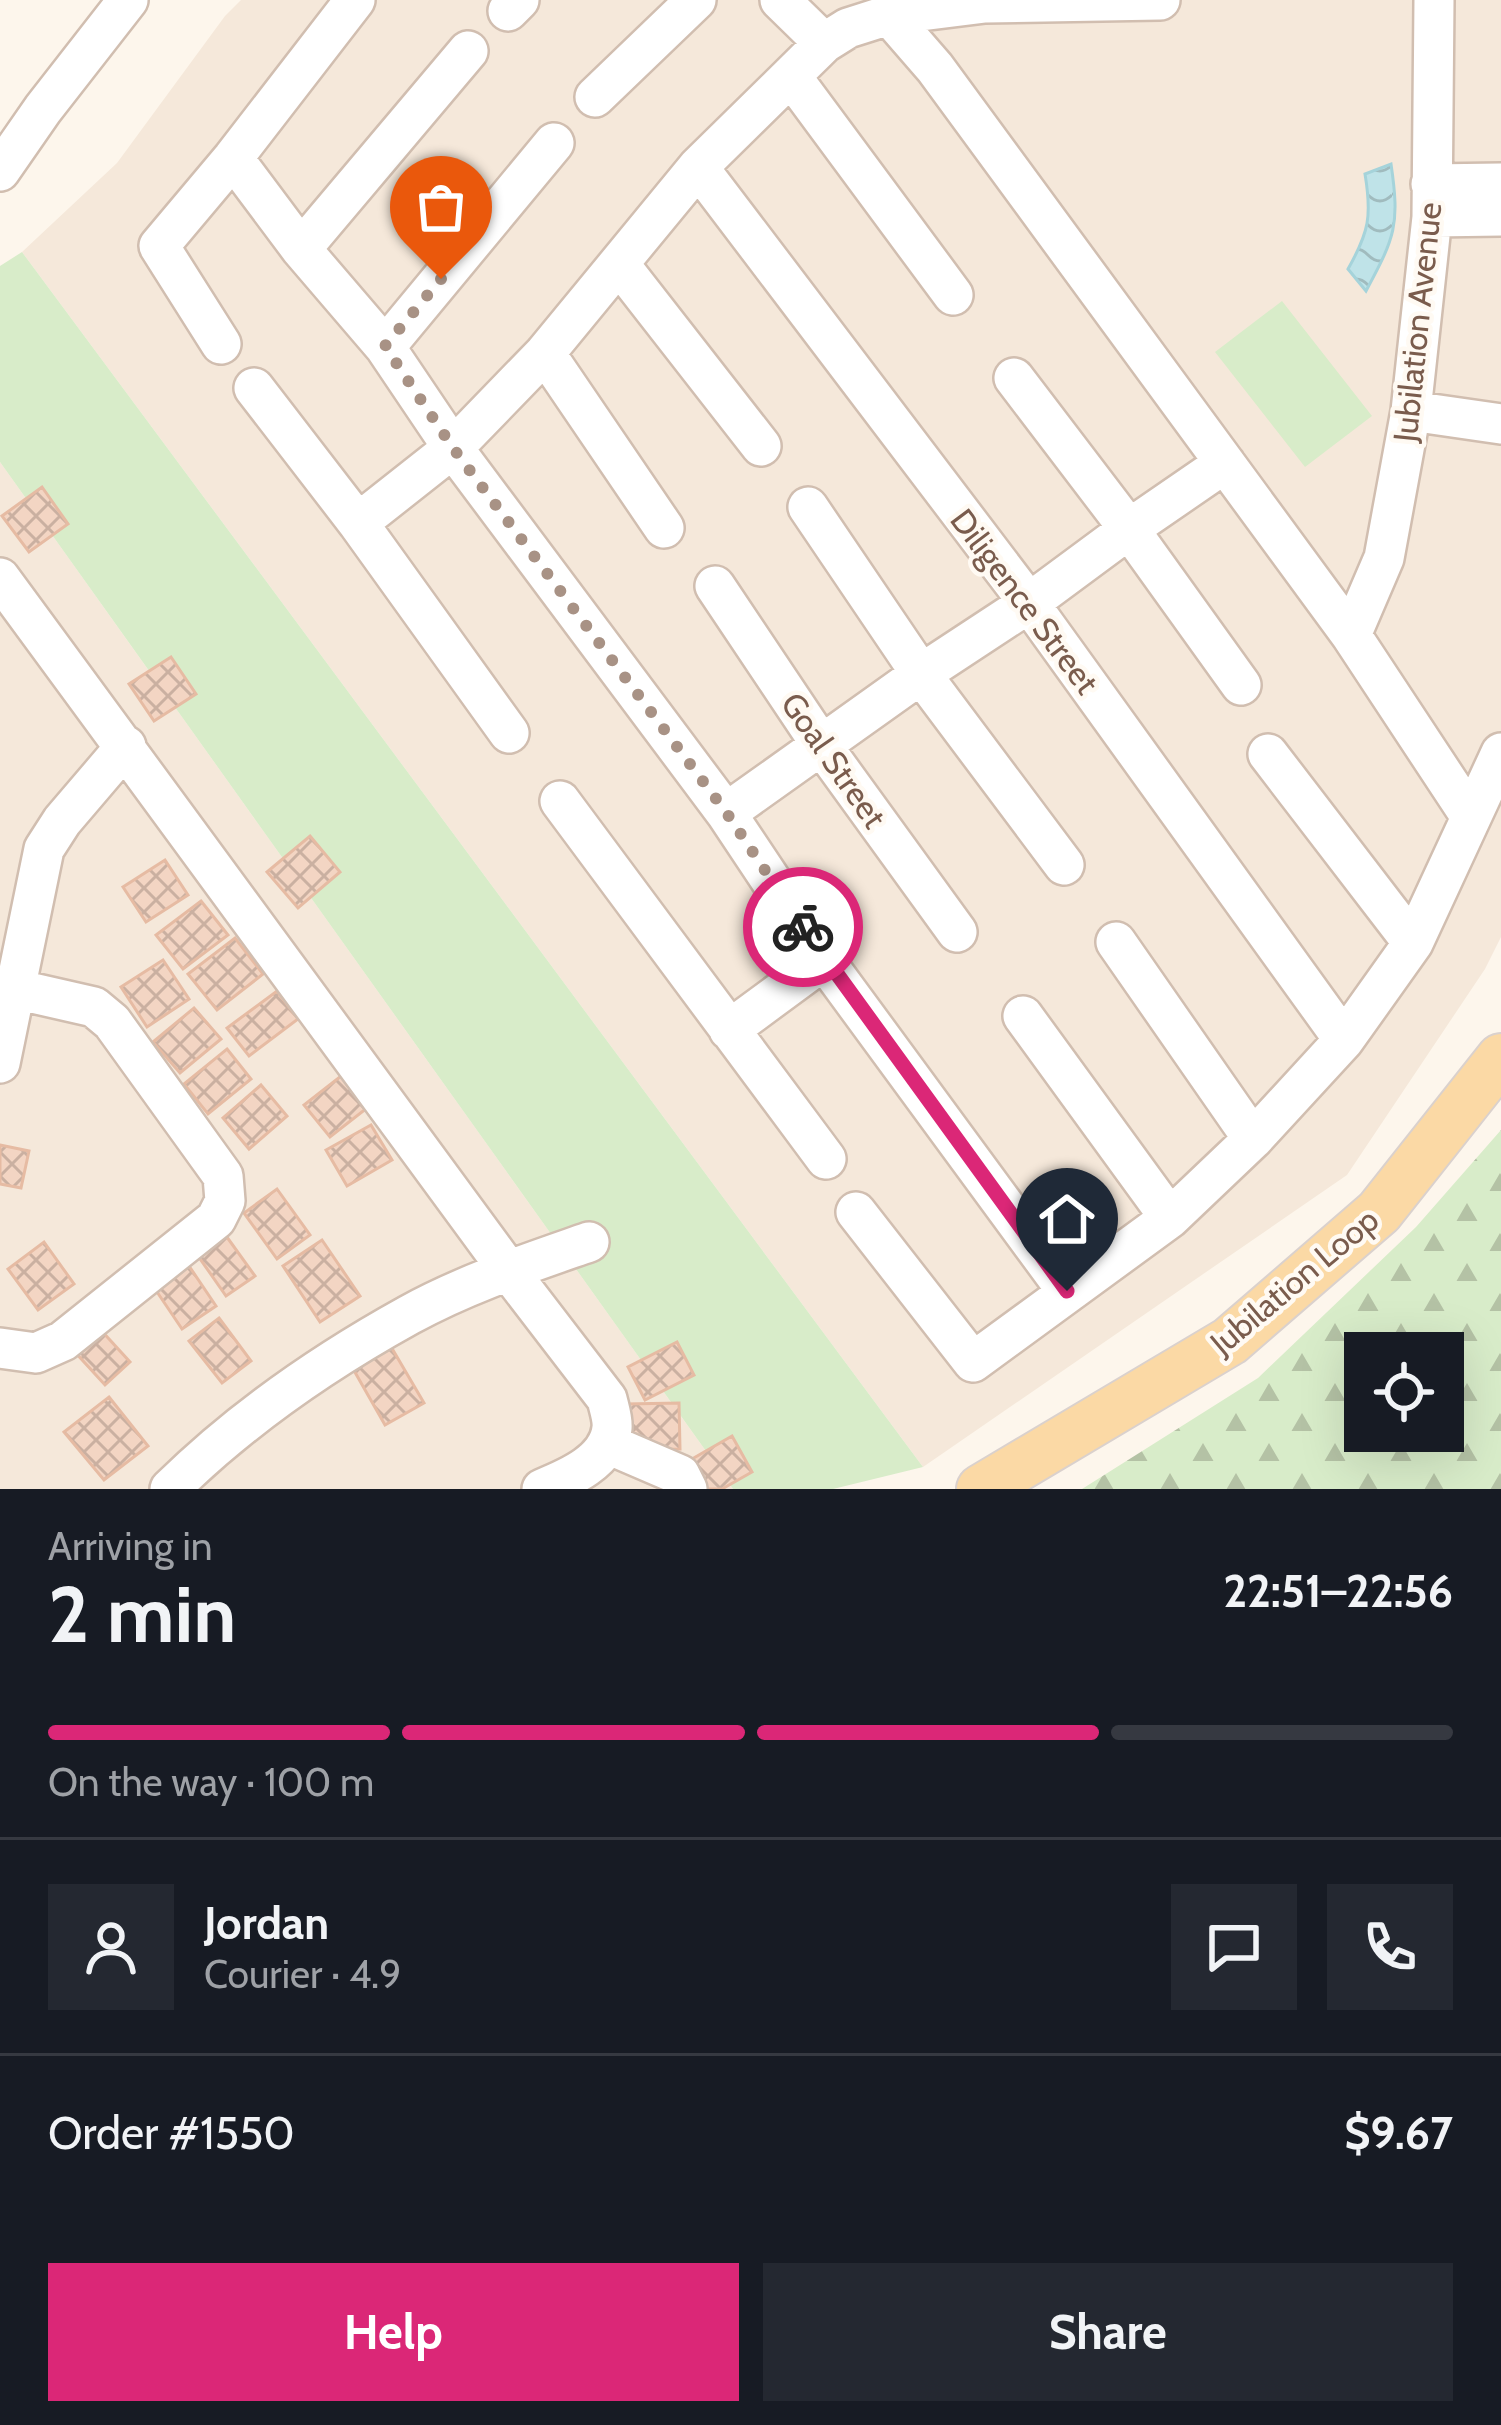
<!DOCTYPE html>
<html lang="en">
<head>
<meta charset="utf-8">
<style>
  :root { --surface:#171b24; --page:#242831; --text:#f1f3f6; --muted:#9ea1a6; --line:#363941; --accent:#db2777 }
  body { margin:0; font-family:Cabin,sans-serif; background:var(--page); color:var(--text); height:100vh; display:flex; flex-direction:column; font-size:45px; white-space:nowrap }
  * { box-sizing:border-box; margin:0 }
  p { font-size:39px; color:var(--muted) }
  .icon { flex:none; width:66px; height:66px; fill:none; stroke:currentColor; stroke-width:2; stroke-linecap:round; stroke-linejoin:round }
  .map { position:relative; height:1489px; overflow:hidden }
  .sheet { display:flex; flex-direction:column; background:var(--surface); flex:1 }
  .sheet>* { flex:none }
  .fabs { position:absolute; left:1344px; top:1332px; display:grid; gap:24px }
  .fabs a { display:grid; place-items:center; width:120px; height:120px; border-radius:0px; background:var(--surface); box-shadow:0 12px 48px #0002; font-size:60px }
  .pin { position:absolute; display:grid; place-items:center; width:102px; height:102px; color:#fff; margin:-123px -51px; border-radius:50% 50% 50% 0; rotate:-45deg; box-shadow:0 0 12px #0007 }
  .pin .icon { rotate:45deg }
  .courier { position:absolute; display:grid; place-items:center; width:120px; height:120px; margin:-60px; border:9px solid #db2777; border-radius:50%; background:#fff; color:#222; box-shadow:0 3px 15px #0007 }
  .headline em { font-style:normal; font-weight:700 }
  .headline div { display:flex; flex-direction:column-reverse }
  .headline { display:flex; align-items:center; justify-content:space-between; height:204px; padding:0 48px }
  h1 { font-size:78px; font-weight:700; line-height:90px }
  .bar { display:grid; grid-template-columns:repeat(4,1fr); gap:18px 12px; align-content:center; height:144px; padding:0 48px }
  .bar i { height:15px; border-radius:9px; background:var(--line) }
  .bar .on { background:var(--accent) }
  .bar p { grid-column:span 4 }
  .line { display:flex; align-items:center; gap:30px; padding:0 48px; border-top:3px solid var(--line) }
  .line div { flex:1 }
  .round { display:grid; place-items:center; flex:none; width:126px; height:126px; border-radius:0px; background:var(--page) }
  .cta { display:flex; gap:24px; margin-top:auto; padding:24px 48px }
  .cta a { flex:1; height:138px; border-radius:0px; background:var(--accent); color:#fff; font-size:48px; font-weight:700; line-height:138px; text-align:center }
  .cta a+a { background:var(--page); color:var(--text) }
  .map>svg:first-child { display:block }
  .residential { fill:#f5e8da }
  .grass { fill:#d8ecc9 }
  .forest { fill:url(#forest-firs); fill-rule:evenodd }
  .water { fill:url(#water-waves); stroke:#a5d3da; stroke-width:3 }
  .building { fill:url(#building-cross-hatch); stroke:#e6bba3; stroke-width:3 }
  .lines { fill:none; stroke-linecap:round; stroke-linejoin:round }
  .minor-casing { stroke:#d1beb0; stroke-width:44 }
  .major-casing { stroke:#dad1cd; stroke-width:52 }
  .minor { stroke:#fff; stroke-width:39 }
  .major { stroke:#fbd9a5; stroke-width:48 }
  .done { stroke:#a89285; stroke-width:12; stroke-dasharray:0 21.6 }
  .route { stroke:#db2777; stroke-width:15 }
  .labels { text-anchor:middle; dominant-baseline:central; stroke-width:9; stroke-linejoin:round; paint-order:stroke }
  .street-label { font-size:33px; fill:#7a5c4d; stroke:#fffaf3 }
</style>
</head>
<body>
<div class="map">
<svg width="1501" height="1489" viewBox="0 0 1501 1489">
  <defs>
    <pattern id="forest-firs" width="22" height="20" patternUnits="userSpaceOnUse" patternTransform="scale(3)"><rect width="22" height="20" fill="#d8ecc9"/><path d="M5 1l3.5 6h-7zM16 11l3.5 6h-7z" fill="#b4c2a5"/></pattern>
    <pattern id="water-waves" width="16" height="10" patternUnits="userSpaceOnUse" patternTransform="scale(3)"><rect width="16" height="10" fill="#bfe3e8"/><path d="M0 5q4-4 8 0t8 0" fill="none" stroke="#a0bbbe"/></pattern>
    <pattern id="building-cross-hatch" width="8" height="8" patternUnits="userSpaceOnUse" patternTransform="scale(3)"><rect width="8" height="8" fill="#f3d5c3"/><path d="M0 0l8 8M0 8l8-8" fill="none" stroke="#cab0a1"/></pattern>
  </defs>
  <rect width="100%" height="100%" fill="#fdf6ec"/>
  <path class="residential" d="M 241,0 L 1501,0 L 1501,937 L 1485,969 L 1347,1175 L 923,1467 L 22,252 L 117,163 L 225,16 Z
    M 0,462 L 733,1489 L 0,1489 Z"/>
  <path class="grass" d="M 22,252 L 923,1467 L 833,1489 L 733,1489 L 0,462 L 0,266 Z
    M 1282,301 L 1372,416 L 1305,467 L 1215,352 Z"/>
  <path class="forest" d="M 1501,1130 L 1501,1489 L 1082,1489 L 1258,1378 L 1416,1227 ZM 1365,1353 L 1443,1353 L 1443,1431 L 1365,1431 Z"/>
  <path class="water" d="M 1391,164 C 1400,225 1395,237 1366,291 L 1348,269 C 1369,232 1372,216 1365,174 Z"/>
  <path class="building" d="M 42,487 L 68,524 L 29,552 L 2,516 Z
    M 171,657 L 196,694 L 154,721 L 129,684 Z
    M 310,836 L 340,872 L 298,908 L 267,872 Z
    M 165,860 L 188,895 L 146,922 L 123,887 Z
    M 201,901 L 228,935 L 183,969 L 156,935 Z
    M 235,938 L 263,974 L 217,1010 L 188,974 Z
    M 163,960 L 189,999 L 147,1027 L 121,987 Z
    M 277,991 L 298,1019 L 249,1056 L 227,1028 Z
    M 194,1008 L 221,1039 L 180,1073 L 153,1042 Z
    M 227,1049 L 251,1079 L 208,1114 L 184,1084 Z
    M 341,1076 L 367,1108 L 330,1137 L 304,1105 Z
    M 261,1085 L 287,1116 L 249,1149 L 223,1118 Z
    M 371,1125 L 392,1160 L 347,1186 L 326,1150 Z
    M 0,1145 L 29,1151 L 21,1188 L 0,1184 Z
    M 277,1189 L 310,1235 L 277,1259 L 244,1213 Z
    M 224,1233 L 255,1276 L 226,1296 L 196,1253 Z
    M 322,1240 L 360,1296 L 320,1322 L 283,1266 Z
    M 44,1242 L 74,1284 L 38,1310 L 8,1269 Z
    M 187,1263 L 216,1306 L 182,1329 L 153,1286 Z
    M 219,1318 L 251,1361 L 222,1383 L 189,1341 Z
    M 99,1328 L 130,1362 L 105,1385 L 74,1351 Z
    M 677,1342 L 694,1375 L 645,1400 L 628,1367 Z
    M 390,1345 L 424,1403 L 385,1425 L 352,1367 Z
    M 109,1397 L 148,1446 L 104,1480 L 64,1432 Z
    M 679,1403 L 680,1449 L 627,1450 L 626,1404 Z
    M 732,1436 L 752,1472 L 722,1489 L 700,1489 L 685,1463 Z"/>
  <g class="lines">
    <g class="minor-casing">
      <path id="minor" d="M 780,0 L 824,43
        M 508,11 L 519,0
        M 889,15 L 935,68 L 1351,635 L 1471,817
        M 791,76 L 953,295
        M 595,97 L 696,0
        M 233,158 L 301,249 L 385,347 L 453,448 L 726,813 L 824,960 L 1067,1291
        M 698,167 L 1029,603 L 1344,1040
        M 0,171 L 43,109 L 128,0
        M 1431,184 L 1501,183
        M 1432,217 L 1501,216
        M 301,249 L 468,51
        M 619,264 L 761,446
        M 221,344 L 159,246 L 233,158 L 355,0
        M 385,347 L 554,143
        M 545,353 L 664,528
        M 1014,378 L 1129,529 L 1241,685
        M 254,388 L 358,523 L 509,733
        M 1411,411 L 1501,424
        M 808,507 L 921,674 L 1064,865
        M 358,523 L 453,448 L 545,353 L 698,167 L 824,43 L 848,28 L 889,15 L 985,3 L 1160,0
        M 0,578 L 508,1270 L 607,1399 C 609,1408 613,1419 612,1428 C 609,1461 569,1478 542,1489
        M 715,586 L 820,743 L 957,932
        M 1351,635 L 1384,558 L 1411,411 L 1432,217 L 1434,0
        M 1268,754 L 1413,943
        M 560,801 L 826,1159
        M 726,813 L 921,674 L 1029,603 L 1129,529 L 1225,463
        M 1116,942 L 1253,1139
        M 1023,1016 L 1170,1218
        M 729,1030 L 824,960
        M 0,1063 L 44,849 L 62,821 L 126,746
        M 856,1212 L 973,1362 L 1170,1218 L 1253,1139 L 1344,1040 L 1413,943 L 1501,753
        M 0,1348 L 36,1353 L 63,1341 L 216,1219 L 225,1201 L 223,1176 L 112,1022 L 94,1007 L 15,989
        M 608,1444 L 680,1475 L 687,1489
        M 170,1489 C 239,1421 324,1362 409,1315 C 465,1284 529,1263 589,1242"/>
    </g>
    <g class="major-casing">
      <path id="major" d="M 981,1489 L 1230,1341 L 1379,1212 L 1501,1058"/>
    </g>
    <use href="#minor" class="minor"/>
    <use href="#major" class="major"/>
  </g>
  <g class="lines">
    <path class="done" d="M 441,279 L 385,346 L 453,448 L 726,812 L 803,927"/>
    <path class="route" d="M 803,927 L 1067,1291"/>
  </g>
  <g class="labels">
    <g class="street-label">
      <text transform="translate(1417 322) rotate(-84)">Jubilation Avenue</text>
      <text transform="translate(1025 601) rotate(53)">Diligence Street</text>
      <text transform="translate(834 760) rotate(55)">Goal Street</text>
      <text transform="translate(1294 1281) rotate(-40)">Jubilation Loop</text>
    </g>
  </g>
</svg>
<div class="fabs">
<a><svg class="icon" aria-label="locate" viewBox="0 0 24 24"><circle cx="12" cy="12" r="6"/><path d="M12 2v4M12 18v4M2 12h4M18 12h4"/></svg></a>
</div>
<div class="pin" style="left:441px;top:279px;background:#ea580c"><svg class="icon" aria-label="bag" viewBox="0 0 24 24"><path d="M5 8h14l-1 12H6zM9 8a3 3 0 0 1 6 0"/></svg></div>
<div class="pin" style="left:1067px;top:1291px;background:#1f2937"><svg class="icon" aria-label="home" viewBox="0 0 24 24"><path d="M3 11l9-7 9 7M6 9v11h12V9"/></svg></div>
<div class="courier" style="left:803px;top:927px"><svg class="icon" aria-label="bike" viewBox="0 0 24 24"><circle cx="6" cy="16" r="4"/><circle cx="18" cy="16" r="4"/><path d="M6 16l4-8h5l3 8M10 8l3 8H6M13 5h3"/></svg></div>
</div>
<section class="sheet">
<div class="headline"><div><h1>2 min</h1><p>Arriving in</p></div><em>22:51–22:56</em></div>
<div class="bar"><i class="on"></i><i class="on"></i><i class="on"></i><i></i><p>On the way · 100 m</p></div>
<div class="line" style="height:216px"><a class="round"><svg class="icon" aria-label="person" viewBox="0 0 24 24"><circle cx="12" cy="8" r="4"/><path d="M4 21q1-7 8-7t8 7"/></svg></a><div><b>Jordan</b><p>Courier · 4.9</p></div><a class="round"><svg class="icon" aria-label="chat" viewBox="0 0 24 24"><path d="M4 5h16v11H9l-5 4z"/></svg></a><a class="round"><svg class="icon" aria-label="phone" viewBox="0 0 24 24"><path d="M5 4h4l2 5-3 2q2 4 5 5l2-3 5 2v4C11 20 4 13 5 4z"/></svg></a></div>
<div class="line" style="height:156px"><div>Order #1550</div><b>$9.67</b></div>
<div class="cta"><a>Help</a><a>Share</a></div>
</section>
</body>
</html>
